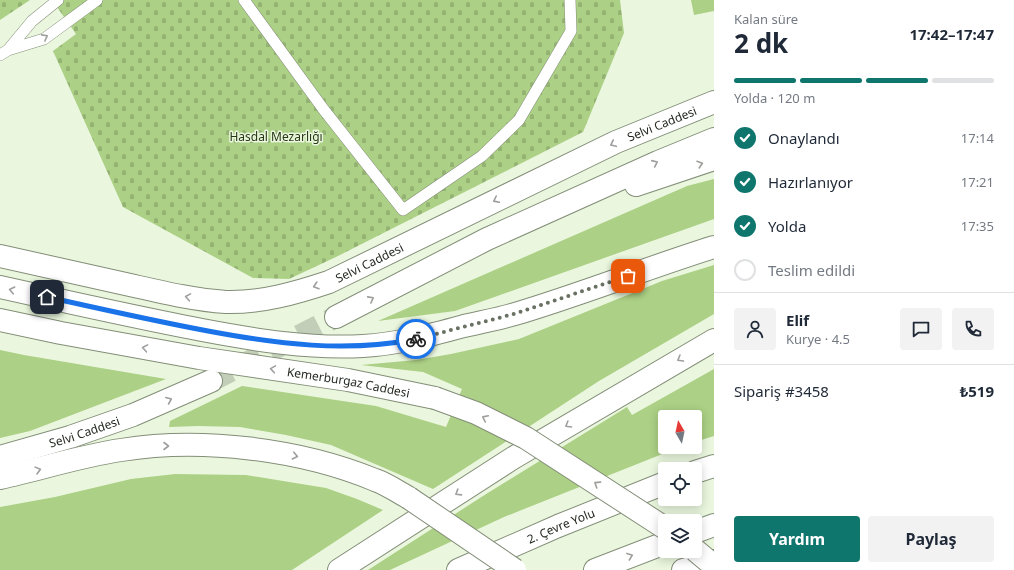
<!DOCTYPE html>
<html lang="tr">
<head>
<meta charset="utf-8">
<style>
  :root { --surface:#fff; --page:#f2f2f3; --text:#1f2937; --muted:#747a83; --line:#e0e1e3; --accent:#0f766e }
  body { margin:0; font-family:"Noto Sans",sans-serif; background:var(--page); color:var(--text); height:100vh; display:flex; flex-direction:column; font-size:15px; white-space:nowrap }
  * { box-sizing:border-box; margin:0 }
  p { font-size:13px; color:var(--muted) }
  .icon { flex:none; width:22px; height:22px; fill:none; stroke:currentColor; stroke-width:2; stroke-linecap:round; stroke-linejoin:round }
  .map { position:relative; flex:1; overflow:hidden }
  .panel { display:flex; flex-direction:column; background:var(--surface); width:300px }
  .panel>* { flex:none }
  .needle { width:26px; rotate:351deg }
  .controls { position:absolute; left:658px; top:410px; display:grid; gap:8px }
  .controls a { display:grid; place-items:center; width:44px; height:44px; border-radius:4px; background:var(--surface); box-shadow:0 2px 10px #0003; font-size:20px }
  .pin { position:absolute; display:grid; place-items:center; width:34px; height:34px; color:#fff; margin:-17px; border-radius:8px; box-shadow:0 2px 6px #0006 }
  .courier { position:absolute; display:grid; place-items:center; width:40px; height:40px; margin:-20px; border:3px solid #1a73e8; border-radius:50%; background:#fff; color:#222; box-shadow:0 1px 5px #0007 }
  .head em { font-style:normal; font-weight:700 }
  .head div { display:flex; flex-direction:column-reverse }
  .head { display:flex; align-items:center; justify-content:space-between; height:68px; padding:0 20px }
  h1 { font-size:26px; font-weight:700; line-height:30px }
  .bar { display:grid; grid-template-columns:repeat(4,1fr); gap:6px 4px; align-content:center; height:48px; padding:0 20px }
  .bar i { height:5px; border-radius:3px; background:var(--line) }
  .bar .selected { background:var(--accent) }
  .bar p { grid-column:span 4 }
  .line { display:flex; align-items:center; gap:10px; padding:0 20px; border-top:1px solid var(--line) }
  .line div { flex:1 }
  .round { display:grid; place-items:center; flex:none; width:42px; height:42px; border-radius:4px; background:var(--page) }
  ol { padding:0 20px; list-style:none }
  li { display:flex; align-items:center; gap:12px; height:44px }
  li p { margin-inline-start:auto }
  li .icon { padding:4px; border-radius:50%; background:var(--accent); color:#fff; stroke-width:4 }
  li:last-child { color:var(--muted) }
  li i { width:22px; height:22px; border:2px solid var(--line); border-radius:50% }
  .primary-button { display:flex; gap:8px; margin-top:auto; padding:8px 20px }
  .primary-button a { flex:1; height:46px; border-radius:4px; background:var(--accent); color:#fff; font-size:16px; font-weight:700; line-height:46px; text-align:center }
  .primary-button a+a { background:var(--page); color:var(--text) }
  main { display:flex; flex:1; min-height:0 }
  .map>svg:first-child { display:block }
  .green { fill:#acd085 }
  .cemetery { fill:url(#cemetery-stones) }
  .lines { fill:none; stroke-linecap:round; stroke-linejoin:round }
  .primary-tunnel { stroke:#c2ceb8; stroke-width:22; stroke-dasharray:22 11; stroke-linecap:butt }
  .lane-casing { stroke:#838e78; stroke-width:12 }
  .primary-casing { stroke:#838e78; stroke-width:24 }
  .highway-casing { stroke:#838e78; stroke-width:24 }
  .lane { stroke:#fff; stroke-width:11 }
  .primary { stroke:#fff; stroke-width:22 }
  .highway { stroke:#fff; stroke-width:22 }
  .primary-bridge-casing { stroke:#838e78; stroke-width:24; stroke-linecap:butt }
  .primary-bridge { stroke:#fff; stroke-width:22 }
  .oneway { stroke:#9c9f9b }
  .done { stroke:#697162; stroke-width:4; stroke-dasharray:0 7.2 }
  .route { stroke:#1a73e8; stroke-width:5 }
  .labels { text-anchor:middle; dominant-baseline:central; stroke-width:3; stroke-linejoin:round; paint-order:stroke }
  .street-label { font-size:12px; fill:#242920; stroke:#eaf7de }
  .park-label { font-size:12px; fill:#273714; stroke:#eaf7de }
</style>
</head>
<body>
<main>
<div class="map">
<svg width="714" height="570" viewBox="0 0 714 570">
  <defs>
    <pattern id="cemetery-stones" width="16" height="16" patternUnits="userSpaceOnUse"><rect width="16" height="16" fill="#acd085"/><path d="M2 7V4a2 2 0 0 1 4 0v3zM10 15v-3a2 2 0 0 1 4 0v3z" fill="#94b373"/></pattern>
  </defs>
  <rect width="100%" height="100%" fill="#eaf7de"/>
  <path class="green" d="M 691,0 L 714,0 L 714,11 L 694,15 Z
    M 714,179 L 714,219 L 455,311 L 378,321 L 687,186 Z
    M 714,265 L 714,314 L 599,381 L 433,489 L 331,445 L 286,435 L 240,427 L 198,426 L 169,427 L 170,421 L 242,386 L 376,406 L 446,427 L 462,389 L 423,372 L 361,365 L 416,360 L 451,354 L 519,339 L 662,281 Z
    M 0,350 L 24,355 L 166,379 L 30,431 L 0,438 Z
    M 714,369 L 714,436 L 695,442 L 695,417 L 665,417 L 665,447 L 680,447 L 504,517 L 390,570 L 368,570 L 483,496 L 627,407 L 632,415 Z
    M 175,474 L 246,475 L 326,488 L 357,499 L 383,510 L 292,570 L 0,570 L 0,507 L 55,497 L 131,479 Z"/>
  <path class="cemetery" d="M 0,0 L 30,0 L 0,20 Z
    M 52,0 L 620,0 L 624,33 L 583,132 L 336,257 L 289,279 L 253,278 L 123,207 L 53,51 L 76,34 Z"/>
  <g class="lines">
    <path class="primary-tunnel" d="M 211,381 L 336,317"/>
    <g class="lane-casing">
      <path id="lane" d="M 244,0 L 324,110 L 403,210 L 482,156 L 519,120 L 571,31 L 570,0
        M 8,50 L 32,21 L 58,0
        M 0,55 L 8,50 L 44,39 L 97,0"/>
    </g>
    <g class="primary-casing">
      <g id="primary">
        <path d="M 636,185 L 714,159"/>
        <path id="s1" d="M 0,256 C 43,266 87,275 130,285 C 161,292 194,300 226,302 C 261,303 296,293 329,282 L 616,142 L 714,102"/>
        <path d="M 336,317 L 487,239 L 658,162 L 714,139"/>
        <path id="s2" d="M 0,320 L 61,333 L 199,358 L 348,380 L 435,398"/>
        <path id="s3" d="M 0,457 L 70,437 L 133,415 L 211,381"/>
        <path d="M 0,478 C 41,469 80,456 121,450 C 201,437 300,449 375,480 C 387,484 398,492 409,498"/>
      </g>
    </g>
    <g class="highway-casing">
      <g id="highway">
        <path d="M 0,287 C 67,302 134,317 202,330 C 255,340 309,349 363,346 C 398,344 431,335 464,326 C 481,322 498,319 515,314 C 582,294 647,268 714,247"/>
        <path d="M 695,472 L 714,466"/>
        <path d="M 695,532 L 714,525"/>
        <path d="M 339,570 L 513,458 L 714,340"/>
        <path id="s4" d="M 458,570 L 558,526 L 665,483"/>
        <path d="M 595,570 L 665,543"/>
        <path d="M 683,570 L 714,561"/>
      </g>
    </g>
    <use href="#lane" class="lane"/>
    <use href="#primary" class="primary"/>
    <use href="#highway" class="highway"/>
    <g class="primary-bridge-casing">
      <path id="primary-bridge" d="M 435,398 L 476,413 L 526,438 L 665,528
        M 409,498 L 515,570
        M 695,550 L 714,566"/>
    </g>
    <use href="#primary-bridge" class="primary-bridge"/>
  </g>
  <defs><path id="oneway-chevron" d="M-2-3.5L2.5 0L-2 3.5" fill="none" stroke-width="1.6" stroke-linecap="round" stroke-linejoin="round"/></defs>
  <g class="oneway">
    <use href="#oneway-chevron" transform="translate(45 37) rotate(-28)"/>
    <use href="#oneway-chevron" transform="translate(613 144) rotate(155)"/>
    <use href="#oneway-chevron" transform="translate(655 163) rotate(-24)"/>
    <use href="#oneway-chevron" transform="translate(700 164) rotate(-18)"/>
    <use href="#oneway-chevron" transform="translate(496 200) rotate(154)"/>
    <use href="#oneway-chevron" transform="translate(316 286) rotate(162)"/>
    <use href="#oneway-chevron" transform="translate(12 290) rotate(-168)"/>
    <use href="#oneway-chevron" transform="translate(188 297) rotate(-170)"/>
    <use href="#oneway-chevron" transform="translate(371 299) rotate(-28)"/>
    <use href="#oneway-chevron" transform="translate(145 348) rotate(-170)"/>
    <use href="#oneway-chevron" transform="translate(680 359) rotate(150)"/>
    <use href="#oneway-chevron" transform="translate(273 369) rotate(-171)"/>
    <use href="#oneway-chevron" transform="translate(169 400) rotate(-23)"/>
    <use href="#oneway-chevron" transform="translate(485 418) rotate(-154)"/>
    <use href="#oneway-chevron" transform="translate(568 425) rotate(149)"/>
    <use href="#oneway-chevron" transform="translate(166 446)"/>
    <use href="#oneway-chevron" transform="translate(295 456) rotate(13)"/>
    <use href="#oneway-chevron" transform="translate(38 470) rotate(-15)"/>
    <use href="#oneway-chevron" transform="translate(597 484) rotate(-147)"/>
    <use href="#oneway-chevron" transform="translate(458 493) rotate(148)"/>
    <use href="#oneway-chevron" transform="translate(630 556) rotate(-20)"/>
  </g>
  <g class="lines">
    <path class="done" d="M 416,339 L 514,314 L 628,276"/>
    <path class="route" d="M 47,297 C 101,309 154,321 208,331 C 277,344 346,353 416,339"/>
  </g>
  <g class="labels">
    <g class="street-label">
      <text stroke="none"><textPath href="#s1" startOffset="705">Selvi Caddesi</textPath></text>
      <text stroke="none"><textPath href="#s1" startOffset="381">Selvi Caddesi</textPath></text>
      <text stroke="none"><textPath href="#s2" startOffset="354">Kemerburgaz Caddesi</textPath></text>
      <text stroke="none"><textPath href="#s3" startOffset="88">Selvi Caddesi</textPath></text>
      <text stroke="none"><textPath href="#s4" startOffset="112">2. Çevre Yolu</textPath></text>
    </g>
    <g class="park-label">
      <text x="276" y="136">Hasdal Mezarlığı</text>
    </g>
  </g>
</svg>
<div class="controls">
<a><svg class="needle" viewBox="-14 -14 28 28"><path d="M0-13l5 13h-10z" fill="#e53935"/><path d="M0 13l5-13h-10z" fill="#747a83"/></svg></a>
<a><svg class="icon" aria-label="locate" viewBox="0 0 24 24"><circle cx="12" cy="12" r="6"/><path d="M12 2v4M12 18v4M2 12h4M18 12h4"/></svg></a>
<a><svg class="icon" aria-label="layers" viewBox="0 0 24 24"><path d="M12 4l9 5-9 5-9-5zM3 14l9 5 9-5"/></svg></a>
</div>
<div class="pin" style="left:628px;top:276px;background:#ea580c"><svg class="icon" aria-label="bag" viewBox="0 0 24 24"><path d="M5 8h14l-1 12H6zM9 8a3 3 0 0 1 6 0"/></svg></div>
<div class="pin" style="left:47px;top:297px;background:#1f2937"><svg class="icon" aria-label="home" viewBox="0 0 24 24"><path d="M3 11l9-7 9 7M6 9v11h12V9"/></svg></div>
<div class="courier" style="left:416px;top:339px"><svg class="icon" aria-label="bike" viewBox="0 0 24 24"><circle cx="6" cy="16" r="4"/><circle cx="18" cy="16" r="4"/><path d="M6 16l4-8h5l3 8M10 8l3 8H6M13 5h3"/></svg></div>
</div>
<section class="panel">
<div class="head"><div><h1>2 dk</h1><p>Kalan süre</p></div><em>17:42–17:47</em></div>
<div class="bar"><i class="selected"></i><i class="selected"></i><i class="selected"></i><i></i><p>Yolda · 120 m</p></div>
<ol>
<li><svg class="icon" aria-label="check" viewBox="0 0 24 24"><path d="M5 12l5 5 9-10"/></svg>Onaylandı<p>17:14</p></li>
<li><svg class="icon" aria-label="check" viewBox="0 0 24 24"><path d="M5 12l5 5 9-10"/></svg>Hazırlanıyor<p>17:21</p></li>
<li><svg class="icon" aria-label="check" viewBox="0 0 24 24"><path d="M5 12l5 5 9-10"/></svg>Yolda<p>17:35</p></li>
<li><i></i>Teslim edildi</li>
</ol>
<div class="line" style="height:72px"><a class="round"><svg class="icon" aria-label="person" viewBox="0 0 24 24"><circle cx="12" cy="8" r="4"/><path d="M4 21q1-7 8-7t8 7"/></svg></a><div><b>Elif</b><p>Kurye · 4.5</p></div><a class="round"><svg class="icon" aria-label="chat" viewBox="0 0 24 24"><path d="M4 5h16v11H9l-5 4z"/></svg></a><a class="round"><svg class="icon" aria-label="phone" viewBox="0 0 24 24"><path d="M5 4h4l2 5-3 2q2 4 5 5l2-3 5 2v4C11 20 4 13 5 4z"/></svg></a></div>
<div class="line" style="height:52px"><div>Sipariş #3458</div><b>₺519</b></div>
<div class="primary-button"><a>Yardım</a><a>Paylaş</a></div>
</section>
</main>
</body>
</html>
